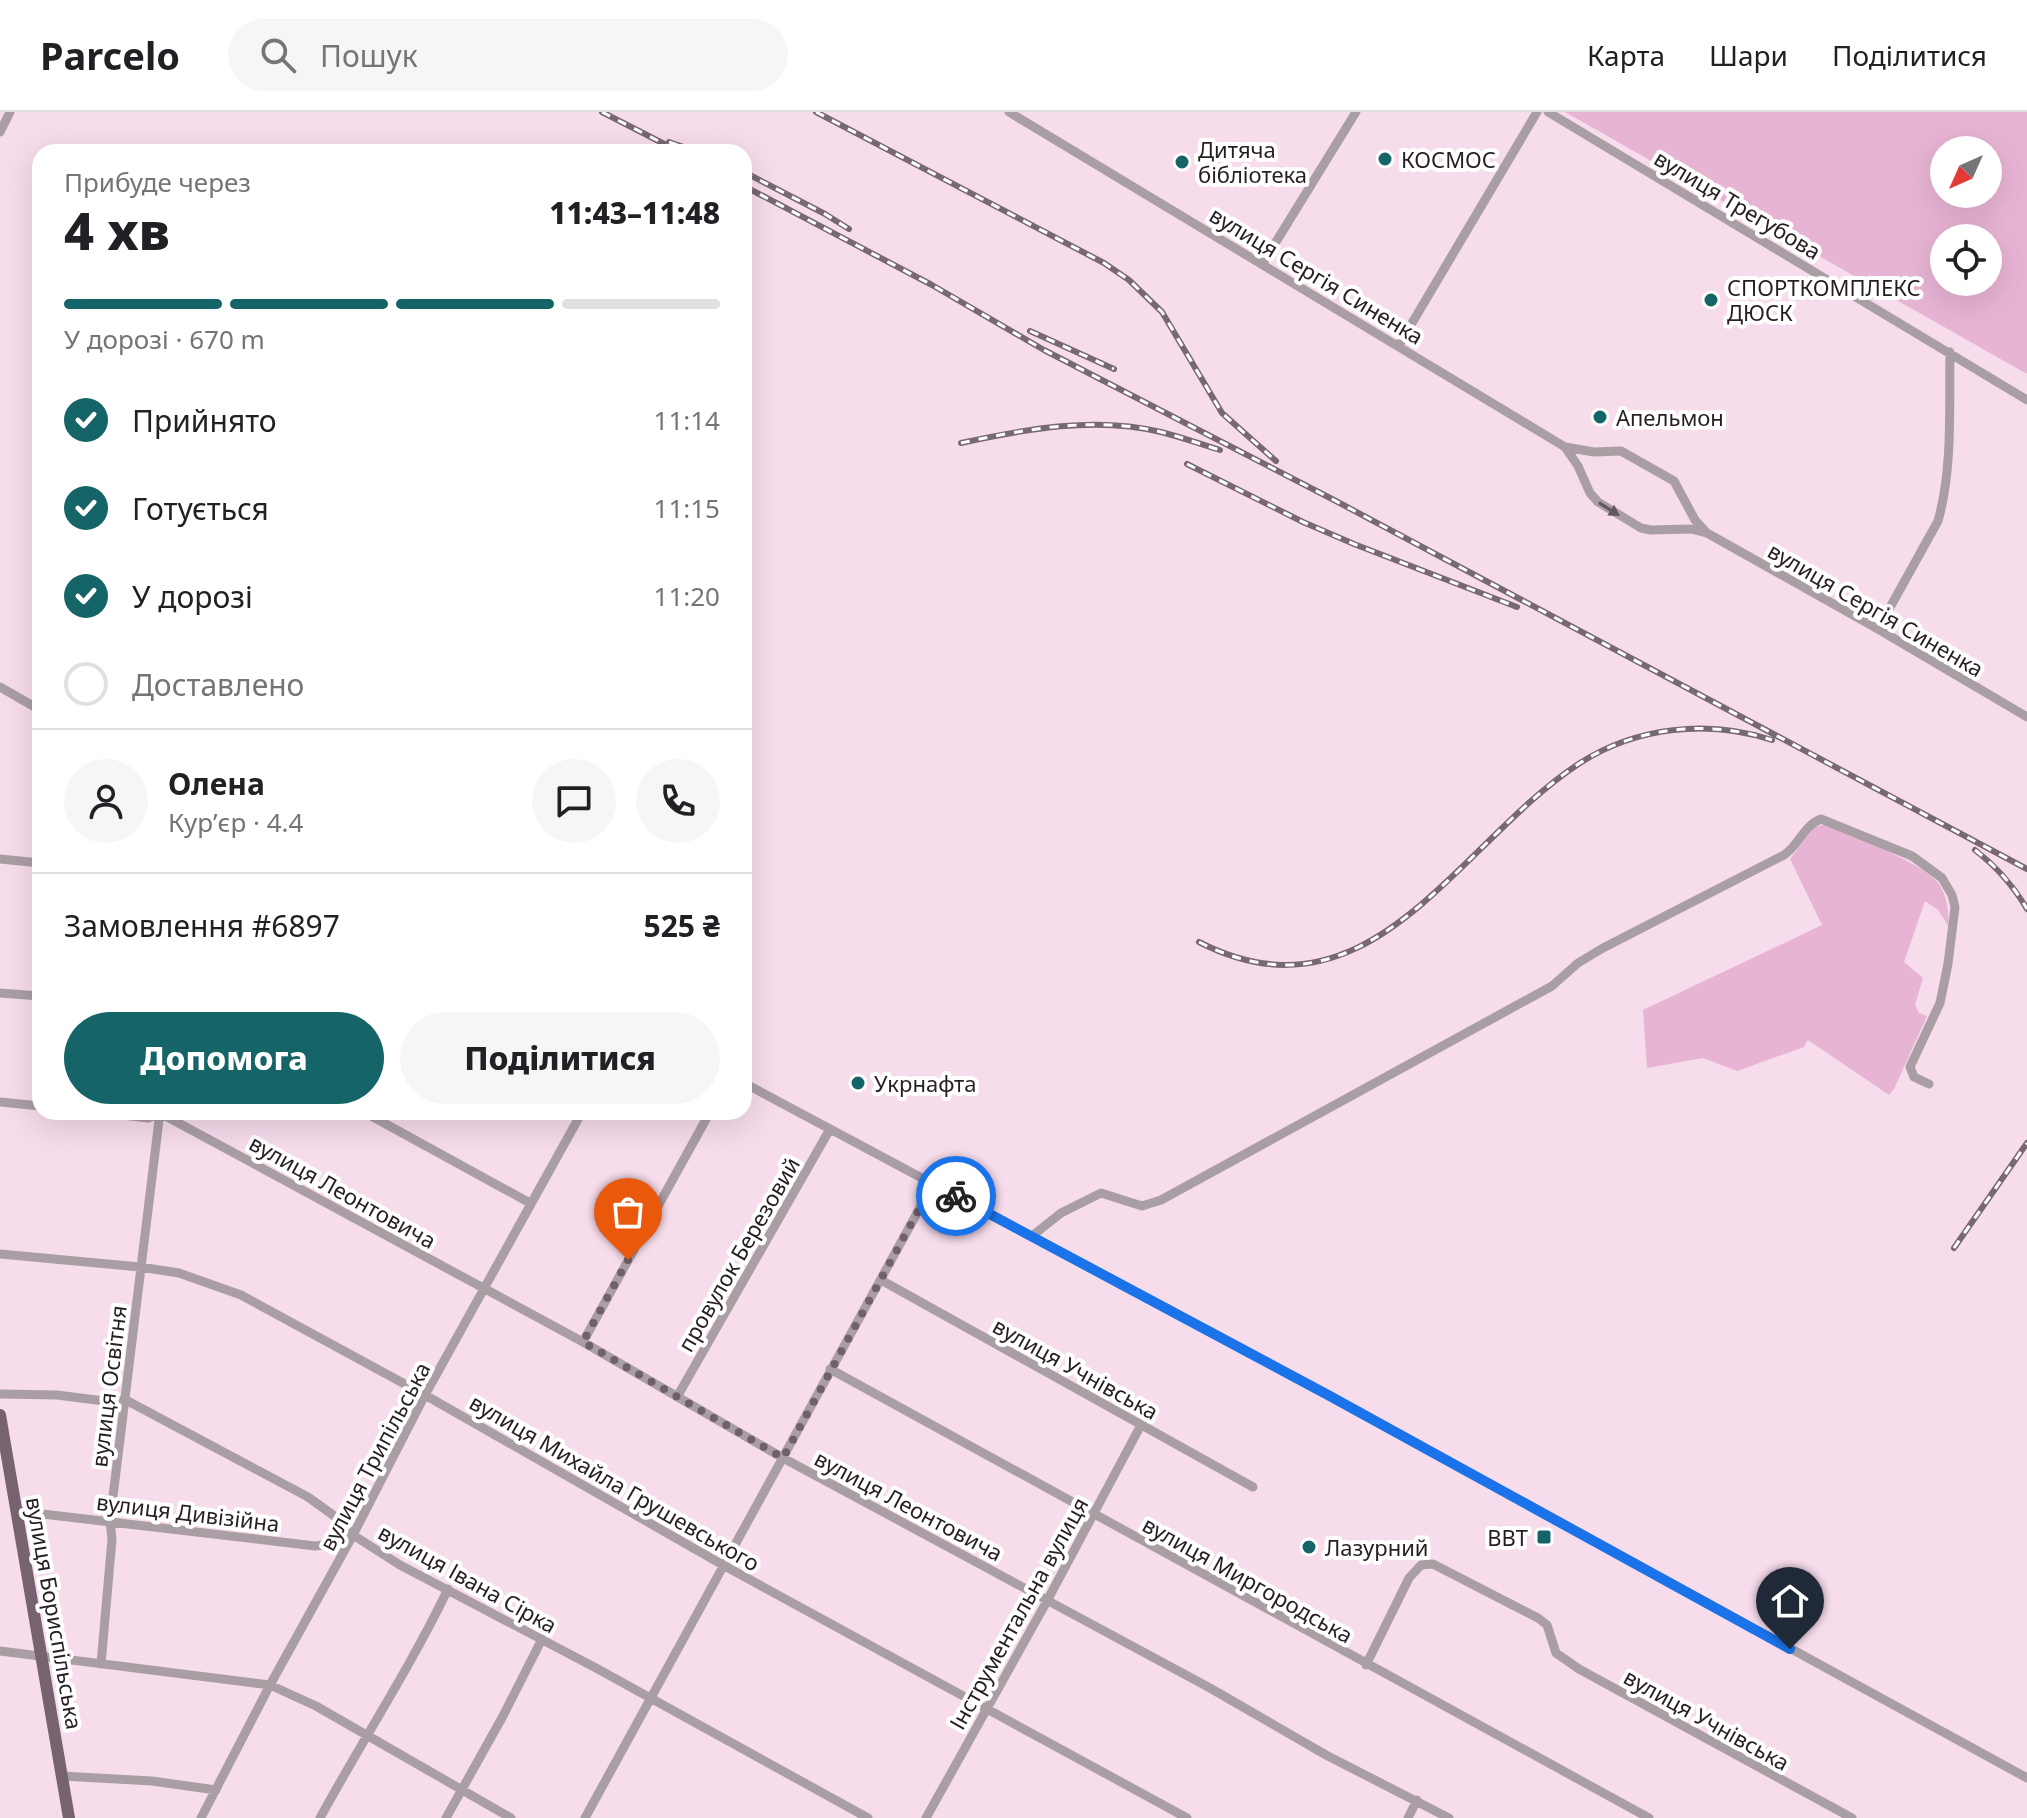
<!DOCTYPE html>
<html lang="uk">
<head>
<meta charset="utf-8">
<style>
  :root { --surface:#fff; --page:#f6f6f6; --text:#202124; --muted:#757577; --line:#e0e0e0; --accent:#156468 }
  body { margin:0; font-family:"Noto Sans",sans-serif; background:var(--page); color:var(--text); height:100vh; display:flex; flex-direction:column; font-size:30px; white-space:nowrap }
  * { box-sizing:border-box; margin:0 }
  p { font-size:26px; color:var(--muted) }
  .icon { flex:none; width:44px; height:44px; fill:none; stroke:currentColor; stroke-width:2; stroke-linecap:round; stroke-linejoin:round }
  .map { position:relative; flex:1; overflow:hidden }
  .details { position:absolute; left:32px; top:32px; width:720px; height:976px; display:flex; flex-direction:column; background:var(--surface); border-radius:24px; box-shadow:0 8px 32px #0002 }
  .details>* { flex:none }
  .needle { width:52px; rotate:225deg }
  .fabs { position:absolute; left:1930px; top:24px; display:grid; gap:16px }
  .fabs a { display:grid; place-items:center; width:72px; height:72px; border-radius:50%; background:var(--surface); box-shadow:0 8px 32px #0002; font-size:40px }
  .pin { position:absolute; display:grid; place-items:center; width:68px; height:68px; color:#fff; margin:-82px -34px; border-radius:50% 50% 50% 0; rotate:-45deg; box-shadow:0 0 8px #0007 }
  .pin .icon { rotate:45deg }
  .courier { position:absolute; display:grid; place-items:center; width:80px; height:80px; margin:-40px; border:6px solid #1a73e8; border-radius:50%; background:#fff; color:#222; box-shadow:0 2px 10px #0007 }
  .summary em { font-style:normal; font-weight:800 }
  .summary div { display:flex; flex-direction:column-reverse }
  .summary { display:flex; align-items:center; justify-content:space-between; height:136px; padding:0 32px }
  h1 { font-size:52px; font-weight:800; line-height:60px }
  .bar { display:grid; grid-template-columns:repeat(4,1fr); gap:12px 8px; align-content:center; height:96px; padding:0 32px }
  .bar i { height:10px; border-radius:6px; background:var(--line) }
  .bar .on { background:var(--accent) }
  .bar p { grid-column:span 4 }
  .line { display:flex; align-items:center; gap:20px; padding:0 32px; border-top:2px solid var(--line) }
  .line div { flex:1 }
  .round { display:grid; place-items:center; flex:none; width:84px; height:84px; border-radius:42px; background:var(--page) }
  ol { padding:0 32px; list-style:none }
  li { display:flex; align-items:center; gap:24px; height:88px }
  li p { margin-inline-start:auto }
  li .icon { padding:8px; border-radius:50%; background:var(--accent); color:#fff; stroke-width:4 }
  li:last-child { color:var(--muted) }
  li i { width:44px; height:44px; border:4px solid var(--line); border-radius:50% }
  .primary-button { display:flex; gap:16px; margin-top:auto; padding:16px 32px }
  .primary-button a { flex:1; height:92px; border-radius:48px; background:var(--accent); color:#fff; font-size:32px; font-weight:800; line-height:92px; text-align:center }
  .primary-button a+a { background:var(--page); color:var(--text) }
  header { display:flex; align-items:center; gap:48px; box-sizing:border-box; height:112px; padding:0 40px; background:var(--surface); border-bottom:2px solid var(--line) }
  header strong { font-size:38px }
  nav { display:flex; gap:44px; margin-inline-start:auto; font-size:28px }
  .search { width:560px; height:72px; background:var(--page); display:flex; align-items:center; gap:20px; box-sizing:border-box; padding:0 28px; border-radius:44px; color:var(--muted); font-size:30px }
  .map>svg:first-child { display:block }
  .green { fill:#e8b4d4; fill-rule:evenodd }
  .lines { fill:none; stroke-linecap:round; stroke-linejoin:round }
  .minor { stroke:#aa9ea5; stroke-width:9 }
  .major { stroke:#77636f; stroke-width:12 }
  .rail-casing { stroke:#786871; stroke-width:6 }
  .rail { stroke:#fff; stroke-width:3; stroke-dasharray:9; stroke-linecap:butt }
  .oneway { fill:#62585e }
  .done { stroke:#706069; stroke-width:8; stroke-dasharray:0 14.4 }
  .route { stroke:#1a73e8; stroke-width:10 }
  .poi-dot { fill:#156468; stroke:#fff; stroke-width:3 }
  .labels { text-anchor:middle; dominant-baseline:central; stroke-width:8; stroke-linejoin:round; paint-order:stroke }
  .poi-label { font-size:22px; fill:#271e23; stroke:#fff; text-anchor:start }
  .street-label { font-size:22px; fill:#271e23; stroke:#fff }
</style>
</head>
<body>
<header>
<strong>Parcelo</strong>
<div class="search"><svg class="icon" aria-label="search" viewBox="0 0 24 24"><circle cx="10" cy="10" r="6"/><path d="M15 15l6 6"/></svg>Пошук</div>
<nav><a>Карта</a><a>Шари</a><a>Поділитися</a></nav>
</header>
<div class="map">
<svg width="2027" height="1706" viewBox="0 0 2027 1706">
  <rect width="100%" height="100%" fill="#f7dcec"/>
  <path class="green" d="M 1565,0 L 2027,0 L 2027,262 ZM 1944,38 L 1988,38 L 1988,82 L 1944,82 ZM 1944,126 L 1988,126 L 1988,170 L 1944,170 Z
    M 1827,712 C 1851,723 1927,753 1939,772 C 1948,786 1948,799 1949,815 L 1938,798 L 1925,789 L 1904,850 L 1923,866 L 1915,893 L 1919,901 L 1927,904 L 1894,977 L 1889,983 L 1808,928 L 1804,935 L 1737,959 L 1703,946 L 1647,956 L 1643,898 L 1822,813 L 1790,747 L 1814,715 Z"/>
  <g class="lines">
    <path class="minor" d="M 1009,0 L 1565,335 L 1594,340 L 1621,339 L 1674,369 L 1695,408 L 1707,421
      M 1548,0 L 2027,288
      M 0,20 L 10,0
      M 1263,151 L 1356,0
      M 1399,233 L 1537,0
      M 1565,335 L 1578,354 L 1590,381 L 1598,390 L 1641,416 L 1651,418 L 1691,417 L 1707,421 L 1878,517 L 2027,605
      M 1878,517 L 1938,409 C 1953,356 1949,295 1950,240
      M 0,575 L 40,598
      M 0,747 L 40,751
      M 0,881 L 40,884
      M 744,971 L 1328,1283 L 2027,1666
      M 0,990 L 40,994
      M 96,1000 L 148,1006 L 160,1001 L 583,1230 L 783,1346 L 1210,1576 L 1326,1643 L 1449,1706
      M 364,1000 L 530,1091
      M 1032,1124 L 1061,1101 L 1101,1081 L 1142,1094 L 1161,1088 L 1552,874 L 1578,851 L 1603,836 L 1784,743 C 1799,733 1804,713 1821,707 L 1912,744 L 1942,766 L 1952,783 L 1955,795 L 1948,852 L 1940,891 L 1910,955 L 1914,965 L 1929,972
      M 0,1142 L 140,1155 L 179,1161 L 241,1183 L 425,1283 L 723,1453 L 1187,1706
      M 881,1168 L 1253,1375
      M 583,1230 L 710,1000
      M 830,1257 L 1649,1706
      M 0,1282 L 57,1283 L 112,1290 L 124,1287 L 308,1385 L 333,1403 L 353,1423 L 400,1453 L 596,1556 L 868,1706
      M 677,1285 L 830,1017
      M 17,1399 L 315,1434 L 332,1432 L 353,1423
      M 0,1539 L 270,1573 L 316,1594 L 511,1706
      M 101,1552 L 112,1427 L 110,1409 L 160,1000
      M 1366,1553 L 1409,1466 L 1421,1453 L 1433,1452 L 1538,1506 L 1547,1513 L 1556,1541 L 1579,1557 L 1852,1706
      M 62,1664 L 152,1669 L 216,1678
      M 201,1706 L 270,1573 L 353,1423 L 425,1283 L 582,1000
      M 320,1706 C 362,1629 410,1556 448,1477
      M 446,1706 L 503,1604 L 542,1527
      M 585,1706 L 933,1072
      M 926,1706 L 1047,1489 L 1141,1313
      M 1408,1706 L 1417,1688"/>
    <path class="major" d="M 0,1303 L 69,1706"/>
    <g class="rail-casing">
      <path id="rail" d="M 602,0 L 680,40
        M 816,0 L 1104,151 L 1129,168 L 1162,200 L 1222,301 L 1276,349
        M 669,30 L 698,40
        M 744,60 L 825,102 L 849,117
        M 744,74 L 932,173 L 1044,238 L 1334,388 L 2027,757
        M 1030,219 L 1114,257
        M 961,331 C 1026,317 1095,304 1161,320 C 1181,325 1200,332 1220,338
        M 1187,352 L 1303,410 L 1354,432 L 1517,495
        M 1975,738 C 1997,755 2013,773 2027,797
        M 1199,830 C 1371,918 1458,730 1580,651 C 1636,615 1708,607 1772,628
        M 1954,1136 L 2027,1031"/>
    </g>
    <use href="#rail" class="rail"/>
  </g>
  <defs><path id="oneway-solid" d="M-6-.8H1V-3.2L6.5 0L1 3.2V.8H-6Z" transform="scale(2)"/></defs>
  <use class="oneway" href="#oneway-solid" transform="translate(1609 397) rotate(32)"/>
  <g class="lines">
    <path class="done" d="M 628,1148 L 583,1230 L 783,1346 L 933,1072 L 956,1084"/>
    <path class="route" d="M 956,1084 L 1328,1283 L 1790,1537"/>
  </g>
  <g class="poi-dot">
    <circle cx="1385" cy="47" r="8"/>
    <circle cx="1182" cy="50" r="8"/>
    <circle cx="1711" cy="188" r="8"/>
    <circle cx="1600" cy="305" r="8"/>
    <circle cx="858" cy="971" r="8"/>
    <rect x="1536" y="1417" width="16" height="16" rx="4"/>
    <circle cx="1309" cy="1435" r="8"/>
  </g>
  <g class="labels">
    <g class="poi-label">
      <text x="1198" y="37">Дитяча<tspan x="1198" dy="25">бібліотека</tspan></text>
      <text x="1401" y="47">КОСМОС</text>
      <text x="1727" y="175">СПОРТКОМПЛЕКС<tspan x="1727" dy="25">ДЮСК</tspan></text>
      <text x="1616" y="305">Апельмон</text>
      <text x="874" y="971">Укрнафта</text>
      <text x="1528" y="1425" text-anchor="end">ВВТ</text>
      <text x="1325" y="1435">Лазурний</text>
    </g>
    <g class="street-label">
      <text transform="translate(1738 92) rotate(31)">вулиця Трегубова</text>
      <text transform="translate(1317 163) rotate(31)">вулиця Сергія Синенка</text>
      <text transform="translate(1876 497) rotate(30)">вулиця Сергія Синенка</text>
      <text transform="translate(343 1079) rotate(29)">вулиця Леонтовича</text>
      <text transform="translate(738 1142) rotate(-60)">провулок Березовий</text>
      <text transform="translate(1076 1256) rotate(29)">вулиця Учнівська</text>
      <text transform="translate(108 1274) rotate(-83)">вулиця Освітня</text>
      <text transform="translate(374 1344) rotate(-62)">вулиця Трипільська</text>
      <text transform="translate(615 1370) rotate(30)">вулиця Михайла Грушевського</text>
      <text transform="translate(909 1393) rotate(28)">вулиця Леонтовича</text>
      <text transform="translate(188 1400) rotate(7)">вулиця Дивізійна</text>
      <text transform="translate(468 1466) rotate(29)">вулиця Івана Сірка</text>
      <text transform="translate(1248 1467) rotate(29)">вулиця Миргородська</text>
      <text transform="translate(55 1501) rotate(80)">вулиця Бориспільська</text>
      <text transform="translate(1018 1501) rotate(-61)">Інструментальна вулиця</text>
      <text transform="translate(1707 1607) rotate(29)">вулиця Учнівська</text>
    </g>
  </g>
</svg>
<div class="fabs">
<a><svg class="needle" viewBox="-14 -14 28 28"><path d="M0-13l5 13h-10z" fill="#e53935"/><path d="M0 13l5-13h-10z" fill="#757577"/></svg></a>
<a><svg class="icon" aria-label="locate" viewBox="0 0 24 24"><circle cx="12" cy="12" r="6"/><path d="M12 2v4M12 18v4M2 12h4M18 12h4"/></svg></a>
</div>
<div class="pin" style="left:628px;top:1148px;background:#ea580c"><svg class="icon" aria-label="bag" viewBox="0 0 24 24"><path d="M5 8h14l-1 12H6zM9 8a3 3 0 0 1 6 0"/></svg></div>
<div class="pin" style="left:1790px;top:1537px;background:#1f2937"><svg class="icon" aria-label="home" viewBox="0 0 24 24"><path d="M3 11l9-7 9 7M6 9v11h12V9"/></svg></div>
<div class="courier" style="left:956px;top:1084px"><svg class="icon" aria-label="bike" viewBox="0 0 24 24"><circle cx="6" cy="16" r="4"/><circle cx="18" cy="16" r="4"/><path d="M6 16l4-8h5l3 8M10 8l3 8H6M13 5h3"/></svg></div>
<section class="details">
<div class="summary"><div><h1>4 хв</h1><p>Прибуде через</p></div><em>11:43–11:48</em></div>
<div class="bar"><i class="on"></i><i class="on"></i><i class="on"></i><i></i><p>У дорозі · 670 m</p></div>
<ol>
<li><svg class="icon" aria-label="check" viewBox="0 0 24 24"><path d="M5 12l5 5 9-10"/></svg>Прийнято<p>11:14</p></li>
<li><svg class="icon" aria-label="check" viewBox="0 0 24 24"><path d="M5 12l5 5 9-10"/></svg>Готується<p>11:15</p></li>
<li><svg class="icon" aria-label="check" viewBox="0 0 24 24"><path d="M5 12l5 5 9-10"/></svg>У дорозі<p>11:20</p></li>
<li><i></i>Доставлено</li>
</ol>
<div class="line" style="height:144px"><a class="round"><svg class="icon" aria-label="person" viewBox="0 0 24 24"><circle cx="12" cy="8" r="4"/><path d="M4 21q1-7 8-7t8 7"/></svg></a><div><b>Олена</b><p>Кур’єр · 4.4</p></div><a class="round"><svg class="icon" aria-label="chat" viewBox="0 0 24 24"><path d="M4 5h16v11H9l-5 4z"/></svg></a><a class="round"><svg class="icon" aria-label="phone" viewBox="0 0 24 24"><path d="M5 4h4l2 5-3 2q2 4 5 5l2-3 5 2v4C11 20 4 13 5 4z"/></svg></a></div>
<div class="line" style="height:104px"><div>Замовлення #6897</div><b>525 ₴</b></div>
<div class="primary-button"><a>Допомога</a><a>Поділитися</a></div>
</section>
</div>
</body>
</html>
